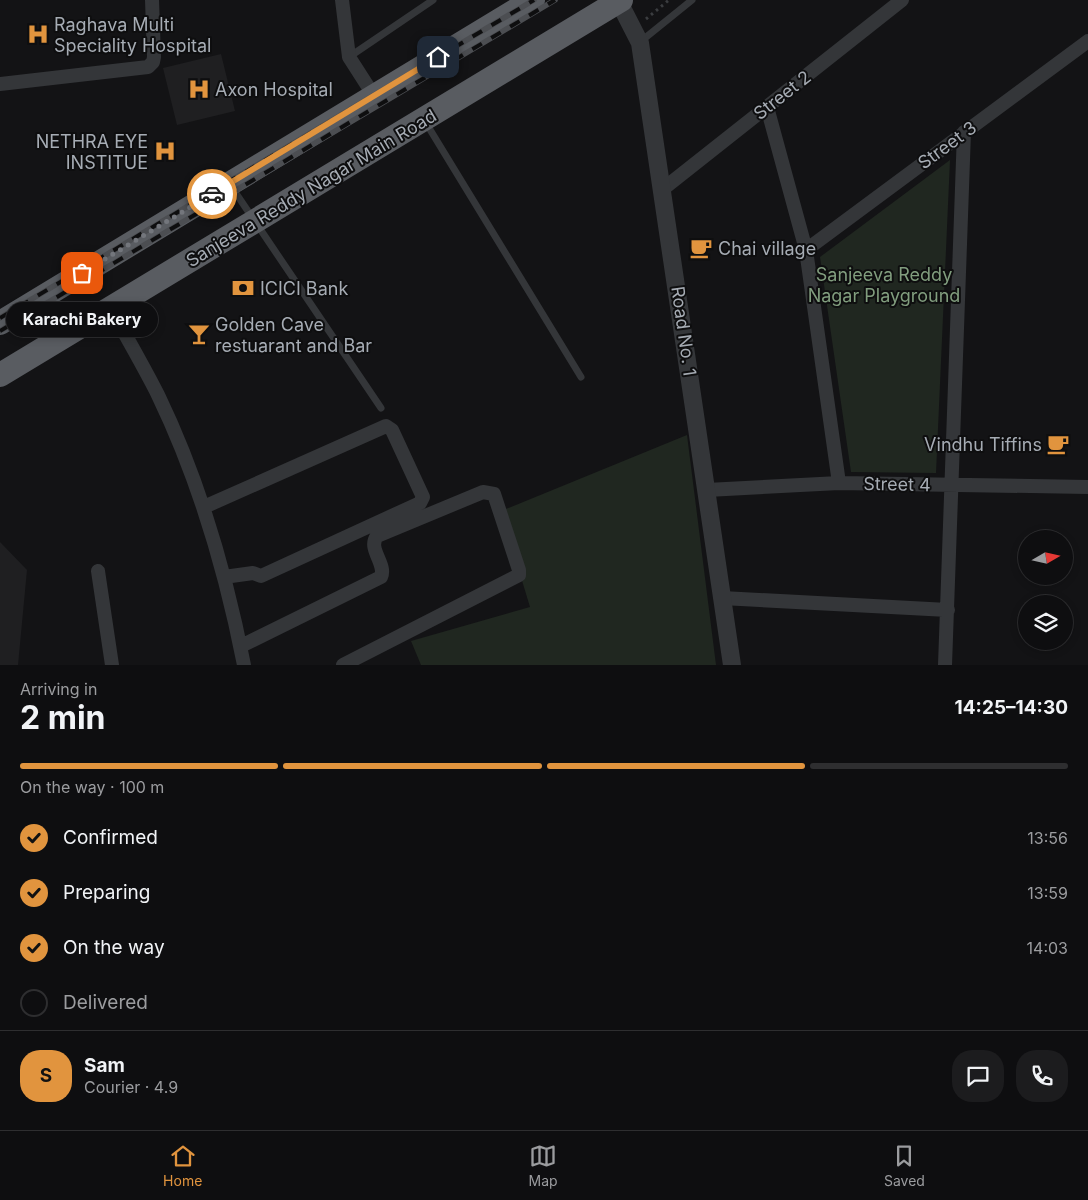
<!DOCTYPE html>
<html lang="en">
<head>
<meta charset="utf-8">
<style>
  :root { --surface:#0e0e10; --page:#1c1c1e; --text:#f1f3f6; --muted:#9b9c9f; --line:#2e2e30; --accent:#e1943e }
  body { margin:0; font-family:Inter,sans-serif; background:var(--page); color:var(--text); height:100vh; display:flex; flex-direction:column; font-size:19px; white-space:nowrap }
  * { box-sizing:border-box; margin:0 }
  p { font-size:16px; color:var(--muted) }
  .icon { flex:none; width:28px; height:28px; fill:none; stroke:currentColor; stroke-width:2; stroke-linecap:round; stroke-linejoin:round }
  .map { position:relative; height:665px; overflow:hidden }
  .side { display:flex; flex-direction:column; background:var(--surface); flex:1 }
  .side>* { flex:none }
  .needle { width:32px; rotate:81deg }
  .fabs { position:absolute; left:1018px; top:530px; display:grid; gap:10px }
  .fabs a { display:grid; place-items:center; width:55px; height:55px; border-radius:50%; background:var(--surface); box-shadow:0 2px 8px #0003,0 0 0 1px var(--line); font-size:25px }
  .pin { position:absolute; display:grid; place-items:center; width:42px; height:42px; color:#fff; margin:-21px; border-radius:10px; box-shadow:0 2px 8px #0006 }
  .courier { position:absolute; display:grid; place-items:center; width:50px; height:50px; margin:-25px; border:4px solid #e1943e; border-radius:50%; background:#fff; color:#222; box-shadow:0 1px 6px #0007 }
  .bubble { position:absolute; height:35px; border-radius:18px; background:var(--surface); box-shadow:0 2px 8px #0003,0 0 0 1px var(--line); font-size:16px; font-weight:700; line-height:35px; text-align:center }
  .summary em { font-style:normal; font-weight:700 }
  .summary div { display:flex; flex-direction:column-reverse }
  .summary { display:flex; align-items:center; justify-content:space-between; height:85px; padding:0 20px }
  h1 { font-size:32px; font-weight:700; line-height:38px }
  .bar { display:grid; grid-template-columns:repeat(4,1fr); gap:8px 5px; align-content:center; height:60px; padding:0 20px }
  .bar i { height:6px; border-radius:4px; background:var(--line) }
  .bar .selected { background:var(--accent) }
  .bar p { grid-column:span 4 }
  .line { display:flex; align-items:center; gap:12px; padding:0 20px; border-top:1px solid var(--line) }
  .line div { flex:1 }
  .round { display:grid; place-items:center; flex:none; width:52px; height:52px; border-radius:20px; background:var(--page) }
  ol { padding:0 20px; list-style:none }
  li { display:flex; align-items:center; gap:15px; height:55px }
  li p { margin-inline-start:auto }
  li .icon { padding:5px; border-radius:50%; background:var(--accent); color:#111; stroke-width:4 }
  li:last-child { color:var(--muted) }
  li i { width:28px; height:28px; border:2px solid var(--line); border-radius:50% }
  .tabs { display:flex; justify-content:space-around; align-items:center; height:70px; border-top:1px solid var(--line); background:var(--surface); font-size:14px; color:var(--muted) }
  .tabs a { display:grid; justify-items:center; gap:2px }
  .tabs .selected { color:var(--accent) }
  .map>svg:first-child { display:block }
  .built { fill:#1f1f21 }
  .green { fill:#202720 }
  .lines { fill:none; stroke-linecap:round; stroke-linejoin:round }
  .path { stroke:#3b3d40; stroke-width:3; stroke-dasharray:2.5 4; stroke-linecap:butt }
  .service { stroke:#343639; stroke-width:7 }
  .minor { stroke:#343639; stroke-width:14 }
  .tertiary { stroke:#343639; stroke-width:18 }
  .trunk { stroke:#595c61; stroke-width:24 }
  .rail-casing { stroke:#4c4e52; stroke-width:5.5 }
  .rail { stroke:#0e0e0f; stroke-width:4; stroke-dasharray:11; stroke-linecap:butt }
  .done { stroke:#73767c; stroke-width:5; stroke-dasharray:0 9 }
  .route { stroke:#e1943e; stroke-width:6 }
  .labels { text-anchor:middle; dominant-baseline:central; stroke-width:4; stroke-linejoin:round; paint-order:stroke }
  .poi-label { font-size:18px; fill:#a6acb4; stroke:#0e0e0f; text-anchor:start }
  .street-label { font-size:18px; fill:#a6acb4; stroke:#0e0e0f }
  .park-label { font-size:18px; fill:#819d7e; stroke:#0e0e0f }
</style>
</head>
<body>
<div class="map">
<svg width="1088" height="665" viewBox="0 0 1088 665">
  <rect width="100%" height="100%" fill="#131315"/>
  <path class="built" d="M 221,54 L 235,111 L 177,125 L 163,68 Z
    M 0,542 L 27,570 L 18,665 L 0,665 Z"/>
  <path class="green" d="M 950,160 L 936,473 L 851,472 L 820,257 Z
    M 687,435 L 716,665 L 421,665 L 411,641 L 530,607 L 501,511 Z"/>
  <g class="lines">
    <path class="path" d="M 646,19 L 669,0"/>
    <path class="service" d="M 640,42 L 692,0
      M 349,57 L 433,0
      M 426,123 L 581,377
      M 231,186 L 381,408"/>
    <path class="minor" d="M 342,0 L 349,57 L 374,96
      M 0,84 L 148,67 L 153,62 L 154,57 L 152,0
      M 767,107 L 806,250 L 839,483
      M 663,189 L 902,0
      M 806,250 L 1088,41
      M 111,308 C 126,337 143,365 158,395 C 199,480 226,573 244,665
      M 707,490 L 839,483 L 1088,487
      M 204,507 L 386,426 L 392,430 L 423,497 L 420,503 L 261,576 L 253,573 L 224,577
      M 98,571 L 112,665
      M 722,598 L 948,610
      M 241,646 L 381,577 C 387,564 367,549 377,536 L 483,492 L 494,494 L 519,570 L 519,575 L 343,665
      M 945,665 L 964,132"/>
    <path class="tertiary" d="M 619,2 L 640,43 L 732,665"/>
    <path class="trunk" d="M 0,323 L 533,0
      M 0,375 L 621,0"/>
    <g class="rail-casing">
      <path id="rail" d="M 0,318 L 534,0
        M 0,331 L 555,0"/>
    </g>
    <use href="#rail" class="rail"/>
  </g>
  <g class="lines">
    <path class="done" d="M 82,273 L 212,194"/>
    <path class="route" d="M 212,194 L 438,57"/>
  </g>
  <defs>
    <g id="hospital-bare" transform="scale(1.725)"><path d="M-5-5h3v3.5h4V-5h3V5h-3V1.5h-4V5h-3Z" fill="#e1943e" stroke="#0e0e0f" stroke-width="2.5" paint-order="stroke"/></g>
    <g id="cafe-bare" transform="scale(1.725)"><path d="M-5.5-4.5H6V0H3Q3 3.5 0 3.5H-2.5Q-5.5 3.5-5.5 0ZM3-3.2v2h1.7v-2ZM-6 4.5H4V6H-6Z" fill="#e1943e" stroke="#0e0e0f" stroke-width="2.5" paint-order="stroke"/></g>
    <g id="bank-bare" transform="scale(1.725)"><path d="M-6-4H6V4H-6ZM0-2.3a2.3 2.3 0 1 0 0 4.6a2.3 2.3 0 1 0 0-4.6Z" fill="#e1943e" stroke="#0e0e0f" stroke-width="2.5" paint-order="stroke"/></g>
    <g id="bar-bare" transform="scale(1.725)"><path d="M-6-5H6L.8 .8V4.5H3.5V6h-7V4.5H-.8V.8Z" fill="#e1943e" stroke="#0e0e0f" stroke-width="2.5" paint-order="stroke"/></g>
  </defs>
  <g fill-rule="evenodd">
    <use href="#hospital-bare" x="38" y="34"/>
    <use href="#hospital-bare" x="199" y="89"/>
    <use href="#hospital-bare" x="165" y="151"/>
    <use href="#cafe-bare" x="701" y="248"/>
    <use href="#bank-bare" x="243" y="288"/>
    <use href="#bar-bare" x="199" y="334"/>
    <use href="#cafe-bare" x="1058" y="444"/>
  </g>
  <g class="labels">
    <g class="poi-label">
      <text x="54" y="24">Raghava Multi<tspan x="54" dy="21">Speciality Hospital</tspan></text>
      <text x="215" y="89">Axon Hospital</text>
      <text x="148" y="141" text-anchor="end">NETHRA EYE<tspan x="148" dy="21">INSTITUE</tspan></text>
      <text x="718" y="248">Chai village</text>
      <text x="260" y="288">ICICI Bank</text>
      <text x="215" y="324">Golden Cave<tspan x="215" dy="21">restuarant and Bar</tspan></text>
      <text x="1042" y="444" text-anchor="end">Vindhu Tiffins</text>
    </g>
    <g class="street-label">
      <text transform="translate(782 95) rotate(-38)">Street 2</text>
      <text transform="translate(947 145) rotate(-36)">Street 3</text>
      <text transform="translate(311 188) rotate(-31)">Sanjeeva Reddy Nagar Main Road</text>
      <text transform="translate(684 331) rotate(82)">Road No. 1</text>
      <text transform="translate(897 484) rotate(1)">Street 4</text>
    </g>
    <g class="park-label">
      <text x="884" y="274">Sanjeeva Reddy<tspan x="884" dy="21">Nagar Playground</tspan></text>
    </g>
  </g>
</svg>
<div class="fabs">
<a><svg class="needle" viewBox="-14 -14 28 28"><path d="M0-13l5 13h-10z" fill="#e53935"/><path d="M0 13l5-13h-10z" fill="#9b9c9f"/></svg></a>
<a><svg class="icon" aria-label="layers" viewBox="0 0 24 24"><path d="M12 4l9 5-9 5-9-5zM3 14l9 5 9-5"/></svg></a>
</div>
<div class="pin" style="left:82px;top:273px;background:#ea580c"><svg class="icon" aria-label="bag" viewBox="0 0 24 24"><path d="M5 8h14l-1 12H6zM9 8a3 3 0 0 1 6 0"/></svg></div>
<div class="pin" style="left:438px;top:57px;background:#1f2937"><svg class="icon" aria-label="home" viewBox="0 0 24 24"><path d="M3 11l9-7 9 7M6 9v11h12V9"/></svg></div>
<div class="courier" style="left:212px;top:194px"><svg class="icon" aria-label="car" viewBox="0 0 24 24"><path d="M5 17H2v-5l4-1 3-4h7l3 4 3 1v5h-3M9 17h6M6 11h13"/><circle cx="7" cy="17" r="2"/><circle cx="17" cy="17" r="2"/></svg></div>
<div class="bubble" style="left:6px;top:302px;width:152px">Karachi Bakery</div>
</div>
<section class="side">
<div class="summary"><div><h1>2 min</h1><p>Arriving in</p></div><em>14:25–14:30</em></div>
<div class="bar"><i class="selected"></i><i class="selected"></i><i class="selected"></i><i></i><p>On the way · 100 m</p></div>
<ol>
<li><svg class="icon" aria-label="check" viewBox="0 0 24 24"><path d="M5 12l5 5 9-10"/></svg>Confirmed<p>13:56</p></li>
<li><svg class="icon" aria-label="check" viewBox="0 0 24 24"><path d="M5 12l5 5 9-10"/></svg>Preparing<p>13:59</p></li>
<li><svg class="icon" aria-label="check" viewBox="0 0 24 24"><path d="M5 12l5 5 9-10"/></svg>On the way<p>14:03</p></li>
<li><i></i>Delivered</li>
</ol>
<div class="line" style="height:90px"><b class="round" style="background:var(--accent);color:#111">S</b><div><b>Sam</b><p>Courier · 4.9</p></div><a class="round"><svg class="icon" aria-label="chat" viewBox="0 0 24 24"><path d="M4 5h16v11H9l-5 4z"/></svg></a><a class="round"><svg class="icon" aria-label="phone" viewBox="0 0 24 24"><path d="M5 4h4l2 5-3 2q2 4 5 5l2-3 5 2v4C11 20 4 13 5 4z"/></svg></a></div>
</section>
<nav class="tabs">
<a class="selected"><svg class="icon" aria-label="home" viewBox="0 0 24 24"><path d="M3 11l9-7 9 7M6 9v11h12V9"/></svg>Home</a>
<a><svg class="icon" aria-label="map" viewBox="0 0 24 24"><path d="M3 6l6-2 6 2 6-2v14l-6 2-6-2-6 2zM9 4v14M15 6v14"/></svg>Map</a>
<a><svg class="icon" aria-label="saved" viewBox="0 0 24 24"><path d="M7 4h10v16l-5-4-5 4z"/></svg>Saved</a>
</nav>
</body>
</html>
